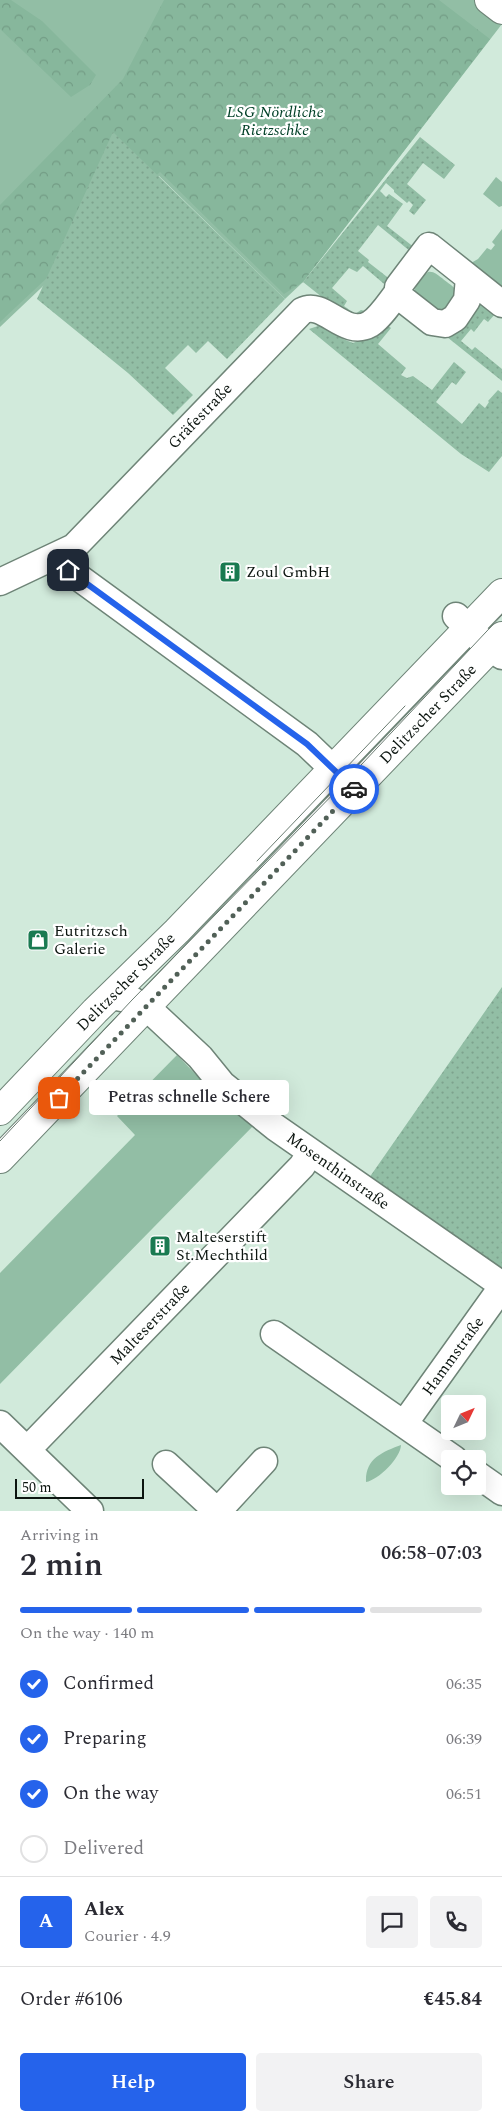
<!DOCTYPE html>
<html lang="en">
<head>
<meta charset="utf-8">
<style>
  :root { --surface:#fff; --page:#f2f2f3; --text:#2b2b33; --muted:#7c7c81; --line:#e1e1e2; --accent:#2563eb }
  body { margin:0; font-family:Spectral,serif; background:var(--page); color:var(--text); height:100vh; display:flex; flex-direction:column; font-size:19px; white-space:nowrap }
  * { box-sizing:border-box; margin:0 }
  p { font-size:16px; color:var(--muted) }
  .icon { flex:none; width:28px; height:28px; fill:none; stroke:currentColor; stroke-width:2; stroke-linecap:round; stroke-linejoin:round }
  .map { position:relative; height:1511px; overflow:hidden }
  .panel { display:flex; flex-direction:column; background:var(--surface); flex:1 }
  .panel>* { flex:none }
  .needle { width:32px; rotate:47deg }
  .fabs { position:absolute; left:441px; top:1395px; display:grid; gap:10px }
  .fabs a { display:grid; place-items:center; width:45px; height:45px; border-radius:5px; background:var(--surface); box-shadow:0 5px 20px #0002; font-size:25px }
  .scale { position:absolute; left:15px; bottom:12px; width:129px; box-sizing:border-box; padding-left:5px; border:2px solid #0c1510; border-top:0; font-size:14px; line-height:18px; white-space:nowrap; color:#0c1510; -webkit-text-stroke:4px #fff; paint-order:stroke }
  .pin { position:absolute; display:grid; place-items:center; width:42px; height:42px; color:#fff; margin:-21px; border-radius:10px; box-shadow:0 2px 8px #0006 }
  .courier { position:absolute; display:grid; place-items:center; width:50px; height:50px; margin:-25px; border:4px solid #2563eb; border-radius:50%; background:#fff; color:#222; box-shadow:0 1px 6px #0007 }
  .bubble { position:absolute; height:35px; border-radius:5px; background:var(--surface); box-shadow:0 5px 20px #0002; font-size:16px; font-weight:600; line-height:35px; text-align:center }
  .summary em { font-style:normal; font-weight:600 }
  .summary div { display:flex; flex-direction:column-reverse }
  .summary { display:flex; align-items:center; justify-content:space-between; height:85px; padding:0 20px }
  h1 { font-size:32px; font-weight:600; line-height:38px }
  .bar { display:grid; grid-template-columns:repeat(4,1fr); gap:8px 5px; align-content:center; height:60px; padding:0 20px }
  .bar i { height:6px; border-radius:4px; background:var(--line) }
  .bar .current { background:var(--accent) }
  .bar p { grid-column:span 4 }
  .line { display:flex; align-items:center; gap:12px; padding:0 20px; border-top:1px solid var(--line) }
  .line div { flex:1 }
  .round { display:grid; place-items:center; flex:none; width:52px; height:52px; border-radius:5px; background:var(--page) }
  ol { padding:0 20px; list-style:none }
  li { display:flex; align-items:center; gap:15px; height:55px }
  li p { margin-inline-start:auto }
  li .icon { padding:5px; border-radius:50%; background:var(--accent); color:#fff; stroke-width:4 }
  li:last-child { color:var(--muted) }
  li i { width:28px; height:28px; border:2px solid var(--line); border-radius:50% }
  .action { display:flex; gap:10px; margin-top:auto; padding:10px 20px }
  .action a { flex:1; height:58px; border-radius:5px; background:var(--accent); color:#fff; font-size:20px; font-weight:600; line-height:58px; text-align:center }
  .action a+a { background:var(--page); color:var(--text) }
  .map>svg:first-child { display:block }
  .green { fill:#92bea5 }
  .forest { fill:url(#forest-crowns) }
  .garden { fill:url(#garden-dots) }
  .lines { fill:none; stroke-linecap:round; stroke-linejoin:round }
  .minor-casing { stroke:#6e8477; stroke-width:29 }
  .major-casing { stroke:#6e8477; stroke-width:30 }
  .minor { stroke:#fff; stroke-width:26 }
  .major { stroke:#fff; stroke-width:28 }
  .tram { stroke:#6b7c72; stroke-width:1 }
  .done { stroke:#516057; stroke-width:5; stroke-dasharray:0 9 }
  .route { stroke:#2563eb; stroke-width:6 }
  .labels { text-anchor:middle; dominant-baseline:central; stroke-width:4.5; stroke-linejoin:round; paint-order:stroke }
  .park-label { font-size:16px; font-style:italic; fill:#004027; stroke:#fff }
  .street-label { font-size:16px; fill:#0c1510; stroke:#fff }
  .poi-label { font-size:16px; fill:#0c1510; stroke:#fff; text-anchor:start }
</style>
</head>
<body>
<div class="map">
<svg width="502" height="1511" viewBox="0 0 502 1511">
  <defs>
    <pattern id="forest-crowns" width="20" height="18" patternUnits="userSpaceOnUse" patternTransform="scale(1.25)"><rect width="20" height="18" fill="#87b79c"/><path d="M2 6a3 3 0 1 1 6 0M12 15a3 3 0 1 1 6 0" fill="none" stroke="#739c85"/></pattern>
    <pattern id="garden-dots" width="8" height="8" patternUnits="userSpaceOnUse" patternTransform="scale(1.25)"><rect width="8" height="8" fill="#92bea5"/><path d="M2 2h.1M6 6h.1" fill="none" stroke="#7da28d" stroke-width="1.8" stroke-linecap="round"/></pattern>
  </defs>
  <rect width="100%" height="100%" fill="#d1eadb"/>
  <path class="green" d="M 0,0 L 502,0 L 502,24 L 303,282 L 285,299 L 159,176 L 0,327 Z
    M 496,177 L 502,182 L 502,206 L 499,207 L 483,194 Z
    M 502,229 L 502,299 L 471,263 L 478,259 L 487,248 L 491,250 L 495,245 L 492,242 Z
    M 428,272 C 434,271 437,275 442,278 C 445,281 452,285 455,289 C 461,299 445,310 438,314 L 414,293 L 417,281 Z
    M 177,1055 L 204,1083 L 255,1124 L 0,1384 L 0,1273 L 135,1135 L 117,1116 Z
    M 401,1445 C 401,1457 379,1480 366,1482 C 365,1459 382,1452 401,1445 Z"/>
  <path class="forest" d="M 0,0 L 11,0 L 42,21 L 96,75 L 90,85 L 71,97 L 0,29 Z
    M 164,0 L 439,0 L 490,39 L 303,282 L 284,294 L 160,172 L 0,322 L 0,205 L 123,79 Z"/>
  <path class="garden" d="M 113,132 L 285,299 L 227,359 L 208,341 L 196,353 L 188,345 L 165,368 L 193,395 L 173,415 L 128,373 L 37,299 Z
    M 420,137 L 455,165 L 444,179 L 423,163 L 407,184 L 426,200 L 414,215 L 409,211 L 413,205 L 409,201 L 407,203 L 394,192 L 394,190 L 386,183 L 380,191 L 386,197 L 389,194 L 403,204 L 387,226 L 415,248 L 416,256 L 378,225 L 358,251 L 369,260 L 368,262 L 391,280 L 390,289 L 363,266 L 357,272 L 349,268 L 332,288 L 347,301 L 344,306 L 355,314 L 361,310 L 365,311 L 383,290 L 386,295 L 370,315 L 347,317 L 303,282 Z
    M 480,294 L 502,311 L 502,318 L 496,313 L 488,322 L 484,319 L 474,332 L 471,329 L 461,341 L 472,350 L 475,347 L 502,369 L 502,381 L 447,337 Z
    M 385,323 L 391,328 L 378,344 L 406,368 L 401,375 L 407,378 L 413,376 L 432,390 L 454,362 L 466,372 L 456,385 L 452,382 L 436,402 L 462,424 L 479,403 L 485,408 L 489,402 L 488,401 L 498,390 L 502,393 L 502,456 L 489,472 L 461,454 L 309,329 L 321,325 L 343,339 L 353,343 L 372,335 Z
    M 502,987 L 502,1271 L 369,1178 Z"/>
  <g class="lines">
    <g class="minor-casing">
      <path id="minor" d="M 398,292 L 398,287 L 429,246 L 502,304
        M 52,558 L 307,744 L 355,790
        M 0,582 L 74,547 L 302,311 C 324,299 344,339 370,324 C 381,317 390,302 398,292 L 400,297 L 432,322 L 445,324 L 455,318 L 467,300 L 469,278
        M 456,616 L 479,638 L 502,656
        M 111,996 L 132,1000 L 155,1015 L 200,1057 L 222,1084 L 275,1127 L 502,1285
        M 274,1334 L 454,1459
        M 0,1424 L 90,1511
        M 404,1424 L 502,1287
        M 28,1449 L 302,1166 L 310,1153
        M 166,1464 L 217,1511
        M 478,1475 L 502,1492
        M 218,1511 L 264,1461"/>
    </g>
    <g class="major-casing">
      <path id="major" d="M 489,0 L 502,10
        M 0,1111 L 95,1011 L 177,931 L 502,593
        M 0,1159 L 502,636"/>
    </g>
    <use href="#minor" class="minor"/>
    <use href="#major" class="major"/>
    <path class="tram" d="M 257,861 L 405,706
      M 0,1141 L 132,1000 L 346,781 L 502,615"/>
  </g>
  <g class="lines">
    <path class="done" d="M 59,1098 L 354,789"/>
    <path class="route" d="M 68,570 L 307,744 L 354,789"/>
  </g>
  <defs>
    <g id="building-square" transform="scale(1.125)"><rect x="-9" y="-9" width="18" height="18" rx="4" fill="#1a7a51" stroke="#fff"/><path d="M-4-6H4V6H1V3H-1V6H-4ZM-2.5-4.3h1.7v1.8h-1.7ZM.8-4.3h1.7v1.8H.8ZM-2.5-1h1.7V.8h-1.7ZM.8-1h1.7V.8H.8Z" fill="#fff"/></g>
    <g id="shop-square" transform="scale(1.125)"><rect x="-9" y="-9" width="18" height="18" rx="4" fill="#1a7a51" stroke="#fff"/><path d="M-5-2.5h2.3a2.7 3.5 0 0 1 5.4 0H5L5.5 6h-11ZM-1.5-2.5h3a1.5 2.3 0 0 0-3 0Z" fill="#fff"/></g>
  </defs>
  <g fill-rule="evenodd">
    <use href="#building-square" x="230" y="572"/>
    <use href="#shop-square" x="38" y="940"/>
    <use href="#building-square" x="160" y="1246"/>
  </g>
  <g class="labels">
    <g class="park-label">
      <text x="275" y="112">LSG Nördliche<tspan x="275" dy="18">Rietzschke</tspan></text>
    </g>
    <g class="street-label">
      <text transform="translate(200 416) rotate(-46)">Gräfestraße</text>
      <text transform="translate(428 714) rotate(-46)">Delitzscher Straße</text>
      <text transform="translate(126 982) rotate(-45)">Delitzscher Straße</text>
      <text transform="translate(338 1171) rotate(35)">Mosenthinstraße</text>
      <text transform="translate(150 1324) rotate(-46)">Malteserstraße</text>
      <text transform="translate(453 1356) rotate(-54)">Hammstraße</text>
    </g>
    <g class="poi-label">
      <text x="246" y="572">Zoul GmbH</text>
      <text x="54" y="931">Eutritzsch<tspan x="54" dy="18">Galerie</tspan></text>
      <text x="176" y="1237">Malteserstift<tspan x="176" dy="18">St.Mechthild</tspan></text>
    </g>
  </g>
</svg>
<div class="fabs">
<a><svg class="needle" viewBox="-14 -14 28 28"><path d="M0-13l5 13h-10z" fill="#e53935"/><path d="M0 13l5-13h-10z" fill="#7c7c81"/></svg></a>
<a><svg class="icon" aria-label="locate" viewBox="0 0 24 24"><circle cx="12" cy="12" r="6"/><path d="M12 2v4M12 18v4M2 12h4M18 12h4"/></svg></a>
</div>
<div class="scale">50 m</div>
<div class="pin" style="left:59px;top:1098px;background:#ea580c"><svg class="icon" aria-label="bag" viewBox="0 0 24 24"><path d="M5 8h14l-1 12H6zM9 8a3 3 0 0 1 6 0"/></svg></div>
<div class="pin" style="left:68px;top:570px;background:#1f2937"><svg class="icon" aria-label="home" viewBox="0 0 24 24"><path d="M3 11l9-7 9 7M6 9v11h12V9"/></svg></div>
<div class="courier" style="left:354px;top:789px"><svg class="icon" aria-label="car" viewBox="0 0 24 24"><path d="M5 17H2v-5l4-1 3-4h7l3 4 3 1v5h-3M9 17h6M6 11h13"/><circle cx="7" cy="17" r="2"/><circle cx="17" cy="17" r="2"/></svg></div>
<div class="bubble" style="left:89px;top:1080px;width:200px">Petras schnelle Schere</div>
</div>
<section class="panel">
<div class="summary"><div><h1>2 min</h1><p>Arriving in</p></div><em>06:58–07:03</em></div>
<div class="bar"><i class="current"></i><i class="current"></i><i class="current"></i><i></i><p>On the way · 140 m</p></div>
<ol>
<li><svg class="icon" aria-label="check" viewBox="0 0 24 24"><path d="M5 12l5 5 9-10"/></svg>Confirmed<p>06:35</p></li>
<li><svg class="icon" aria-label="check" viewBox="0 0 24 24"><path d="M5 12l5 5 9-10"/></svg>Preparing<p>06:39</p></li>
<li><svg class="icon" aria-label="check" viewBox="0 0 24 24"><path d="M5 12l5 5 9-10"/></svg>On the way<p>06:51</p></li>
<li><i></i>Delivered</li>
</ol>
<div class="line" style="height:90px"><b class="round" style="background:var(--accent);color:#fff">A</b><div><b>Alex</b><p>Courier · 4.9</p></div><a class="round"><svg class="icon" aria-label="chat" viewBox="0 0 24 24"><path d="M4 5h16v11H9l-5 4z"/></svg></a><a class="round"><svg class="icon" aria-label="phone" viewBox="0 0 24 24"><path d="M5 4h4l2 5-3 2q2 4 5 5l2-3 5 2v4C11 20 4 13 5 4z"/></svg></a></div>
<div class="line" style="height:65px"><div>Order #6106</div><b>€45.84</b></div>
<div class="action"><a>Help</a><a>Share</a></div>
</section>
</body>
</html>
